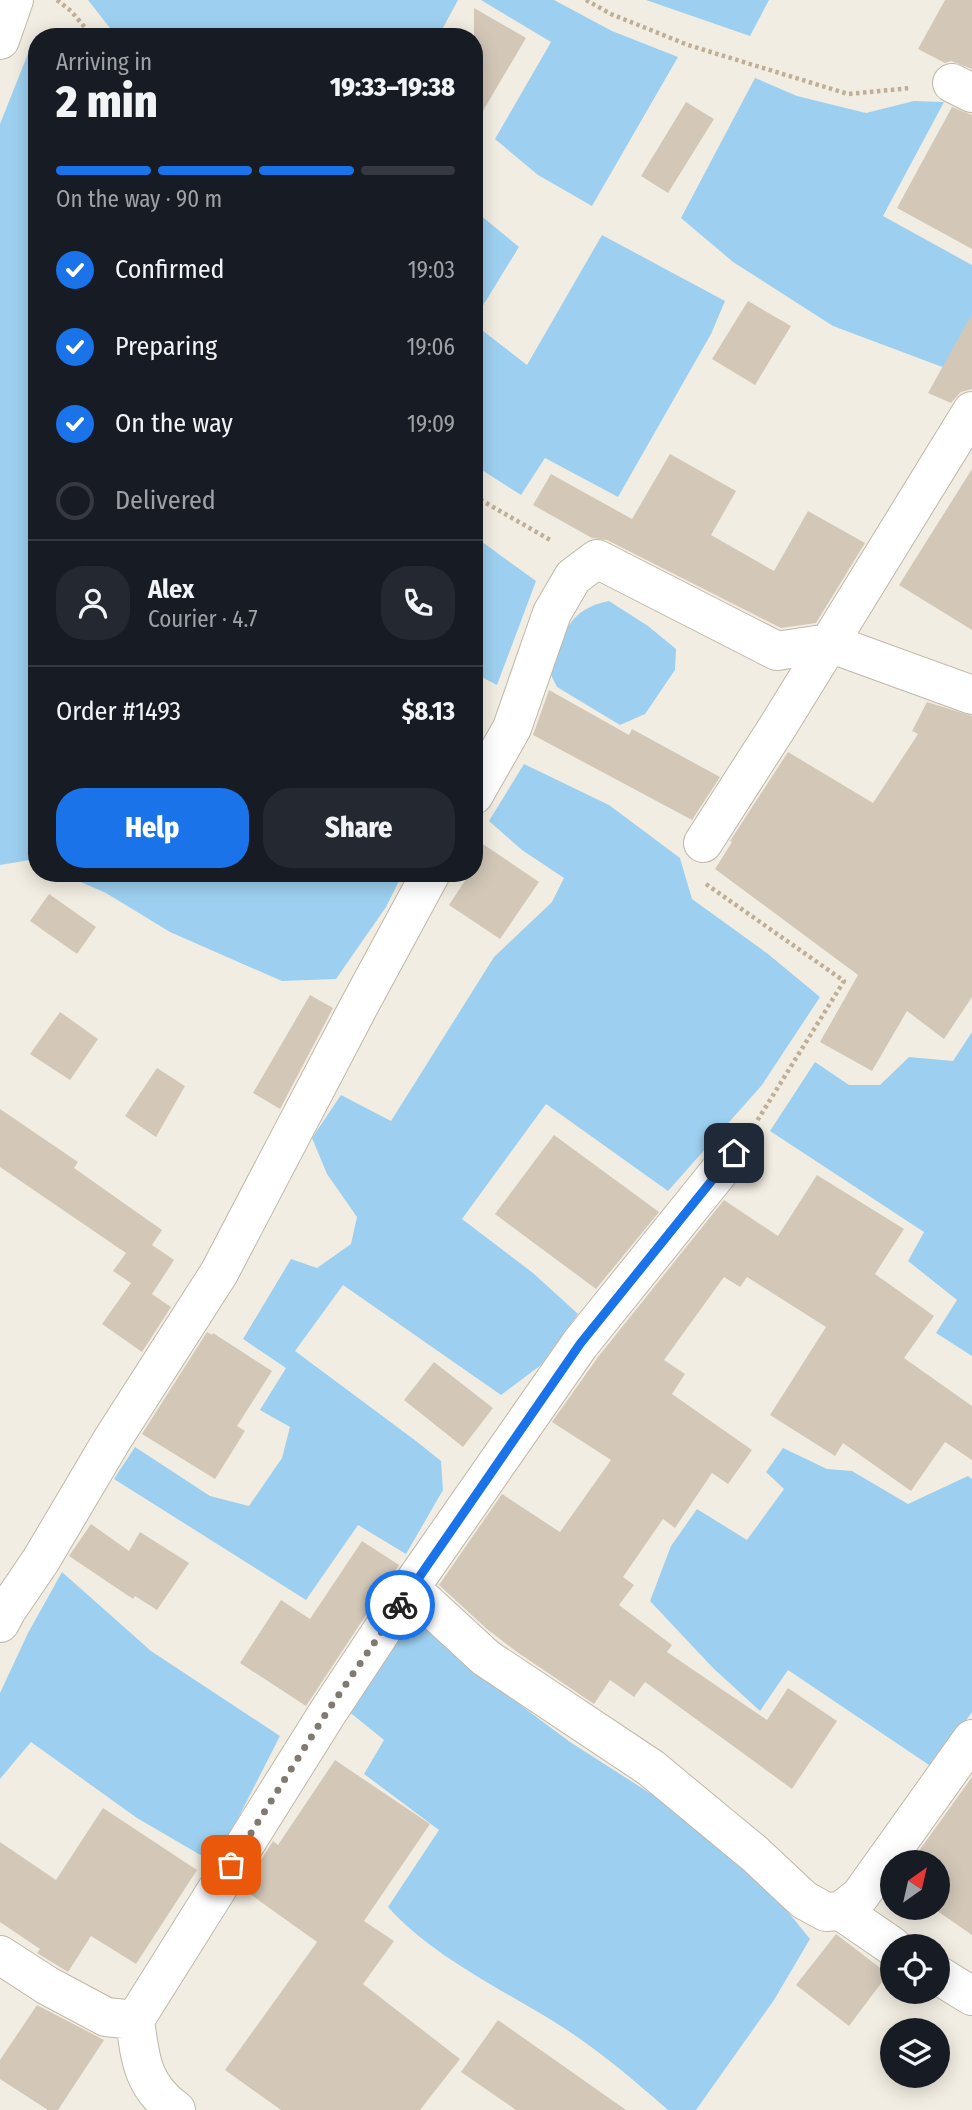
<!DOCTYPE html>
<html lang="en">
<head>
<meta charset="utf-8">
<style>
  :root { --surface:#171b24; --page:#242831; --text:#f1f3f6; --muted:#9ea1a6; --line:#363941; --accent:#1a73e8 }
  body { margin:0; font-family:"Fira Sans Condensed",sans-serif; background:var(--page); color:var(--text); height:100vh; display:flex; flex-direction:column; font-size:26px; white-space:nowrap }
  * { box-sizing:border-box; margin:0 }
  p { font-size:23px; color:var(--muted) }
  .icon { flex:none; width:38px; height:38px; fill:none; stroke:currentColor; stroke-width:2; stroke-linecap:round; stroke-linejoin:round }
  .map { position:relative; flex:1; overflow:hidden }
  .details { position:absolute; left:28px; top:28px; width:455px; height:854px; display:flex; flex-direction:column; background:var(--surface); border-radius:28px; box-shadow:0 4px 18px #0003 }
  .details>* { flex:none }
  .needle { width:46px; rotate:34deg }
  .controls { position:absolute; left:880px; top:1850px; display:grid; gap:14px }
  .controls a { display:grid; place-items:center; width:70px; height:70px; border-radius:50%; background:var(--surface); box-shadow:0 4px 18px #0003; font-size:35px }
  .pin { position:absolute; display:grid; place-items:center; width:60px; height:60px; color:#fff; margin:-30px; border-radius:14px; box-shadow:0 4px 10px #0006 }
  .courier { position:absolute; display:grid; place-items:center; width:70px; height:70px; margin:-35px; border:5px solid #1a73e8; border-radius:50%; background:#fff; color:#222; box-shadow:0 2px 9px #0007 }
  .overview em { font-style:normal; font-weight:800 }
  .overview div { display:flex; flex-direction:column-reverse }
  .overview { display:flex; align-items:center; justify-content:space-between; height:119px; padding:0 28px }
  h1 { font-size:46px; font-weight:800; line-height:52px }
  .bar { display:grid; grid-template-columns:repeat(4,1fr); gap:10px 7px; align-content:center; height:84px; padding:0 28px }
  .bar i { height:9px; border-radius:5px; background:var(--line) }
  .bar .active { background:var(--accent) }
  .bar p { grid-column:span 4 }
  .line { display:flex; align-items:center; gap:18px; padding:0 28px; border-top:2px solid var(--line) }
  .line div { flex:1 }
  .round { display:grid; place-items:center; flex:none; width:74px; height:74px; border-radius:28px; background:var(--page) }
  ol { padding:0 28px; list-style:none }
  li { display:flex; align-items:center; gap:21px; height:77px }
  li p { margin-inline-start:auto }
  li .icon { padding:7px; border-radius:50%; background:var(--accent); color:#fff; stroke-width:4 }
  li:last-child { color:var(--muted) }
  li i { width:38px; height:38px; border:4px solid var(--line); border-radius:50% }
  .button { display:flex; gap:14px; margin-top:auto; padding:14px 28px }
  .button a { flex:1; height:80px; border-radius:28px; background:var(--accent); color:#fff; font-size:28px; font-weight:800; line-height:80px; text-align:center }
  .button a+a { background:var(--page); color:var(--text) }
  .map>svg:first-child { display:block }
  .water { fill:#9dd0f0 }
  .building { fill:#d3c8b8 }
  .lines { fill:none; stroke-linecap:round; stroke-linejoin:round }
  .minor-casing { stroke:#c0b7a8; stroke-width:40 }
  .path { stroke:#bfaf96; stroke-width:4.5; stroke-dasharray:3.5 3.5; stroke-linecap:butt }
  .minor { stroke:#fff; stroke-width:38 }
  .done { stroke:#807a70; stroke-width:7; stroke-dasharray:0 12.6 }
  .route { stroke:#1a73e8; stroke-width:9 }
</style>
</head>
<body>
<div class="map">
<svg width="972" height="2110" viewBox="0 0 972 2110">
  <rect width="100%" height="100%" fill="#f2ede2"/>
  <path class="water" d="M 88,0 L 458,0 L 438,37 L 117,37 Z
    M 481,0 L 554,0 L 612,31 L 678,57 L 592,206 L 538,175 L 495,139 L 551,42 Z
    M 646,0 L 769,0 L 750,36 Z
    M 37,44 L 37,863 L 30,860 L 0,865 L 0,124 L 31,46 Z
    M 755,78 L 797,96 L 866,113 L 914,101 L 944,102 L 883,216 L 972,265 L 972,332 L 945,368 L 833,326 L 733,262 L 681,218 Z
    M 474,210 L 519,247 L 474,320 Z
    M 602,235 L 725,301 L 711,334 L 618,497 L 545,458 L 521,495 L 474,465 L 474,324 L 527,365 Z
    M 474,536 L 536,581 L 497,685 L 474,673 Z
    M 609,601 L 648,626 L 676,649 L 675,670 L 645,714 L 620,725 L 557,687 L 549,671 C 563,636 567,609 609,601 Z
    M 524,764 L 609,805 L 680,858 L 692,899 L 768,954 L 820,997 L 762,1085 L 668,1191 L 546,1104 L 462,1219 L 533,1273 L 578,1314 L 541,1365 L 501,1395 L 343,1285 L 295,1351 L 416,1441 L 441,1461 L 443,1490 L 406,1554 L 358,1525 L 306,1600 L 114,1479 L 135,1447 L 210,1496 L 249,1506 L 282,1458 L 290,1427 L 260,1410 L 286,1368 L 243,1339 L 291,1259 L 317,1268 L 351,1244 L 357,1217 L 327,1174 L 312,1138 L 341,1095 L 391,1121 L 494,957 L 552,902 L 564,878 L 522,850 L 489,821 Z
    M 60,873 L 403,873 L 386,907 L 336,979 L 282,981 L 170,932 L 106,893 Z
    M 972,1032 L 972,1356 L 936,1333 L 957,1300 L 908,1261 L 924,1232 L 770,1131 L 815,1062 L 849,1085 L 880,1085 L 909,1057 L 953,1061 Z
    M 783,1448 L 827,1469 L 852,1471 L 908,1504 L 968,1476 L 972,1479 L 972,1712 L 932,1767 L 788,1670 L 760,1711 L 713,1668 L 650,1601 L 671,1546 L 697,1509 L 747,1540 L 784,1489 L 766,1472 Z
    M 62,1572 L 151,1651 L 280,1736 L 228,1838 L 209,1860 L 137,1818 L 31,1742 L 0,1779 L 0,1693 L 28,1633 Z
    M 412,1615 L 480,1675 L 570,1742 L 659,1799 L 767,1886 L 810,1939 L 774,2000 L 696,2110 L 668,2110 C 636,2082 603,2054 567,2030 C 510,1993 433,1958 388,1907 L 439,1830 L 364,1774 L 384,1740 L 347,1710 Z"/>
  <path class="building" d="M 945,0 L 972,0 L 972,69 L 951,61 L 945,63 L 918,49 Z
    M 474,8 L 526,38 L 474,126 Z
    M 686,102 L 714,119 L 668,193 L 641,176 Z
    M 952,107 L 972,115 L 972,249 L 897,208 Z
    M 748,301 L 791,326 L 755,385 L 712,359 Z
    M 972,314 L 972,389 L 961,392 L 951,403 L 928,393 Z
    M 670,454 L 736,491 L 711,535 L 774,571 L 808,511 L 865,543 L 816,623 L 781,628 L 607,540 L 592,538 L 533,505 L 551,474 L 632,519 Z
    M 972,469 L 972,630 L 899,585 Z
    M 549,690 L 629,735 L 632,729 L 720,777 L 692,820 L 533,735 Z
    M 927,702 L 972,716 L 972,997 L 944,1039 L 907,1011 L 872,1071 L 820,1042 L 858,975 L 715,869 L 732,842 L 730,841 L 788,752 L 873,803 L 918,734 L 912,731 Z
    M 474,838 L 539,882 L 500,939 L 449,905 L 470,873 L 474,873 Z
    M 49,894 L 96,927 L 77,954 L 30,921 Z
    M 310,995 L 333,1008 L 280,1109 L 253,1093 Z
    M 60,1012 L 98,1039 L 70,1080 L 30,1054 Z
    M 157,1068 L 185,1086 L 156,1137 L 125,1116 Z
    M 0,1109 L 78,1162 L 74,1168 L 162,1230 L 152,1245 L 174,1260 L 152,1294 L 171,1307 L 142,1352 L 102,1324 L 131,1283 L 113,1271 L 126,1253 L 0,1167 Z
    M 554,1135 L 659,1212 L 596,1289 L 495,1214 Z
    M 817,1175 L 904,1229 L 875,1274 L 934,1316 L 904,1358 L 972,1406 L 972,1460 L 945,1442 L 911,1491 L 843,1443 L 835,1456 L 770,1415 L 826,1327 L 747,1277 L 740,1287 L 724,1277 L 664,1360 L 685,1374 L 672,1394 L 752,1450 L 728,1484 L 712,1473 L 675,1528 L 663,1519 L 623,1577 L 634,1585 L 619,1605 L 672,1645 L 667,1652 L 767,1720 L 788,1688 L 837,1721 L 792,1789 L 645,1682 L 634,1697 L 610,1680 L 594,1704 L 517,1652 L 487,1629 L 439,1585 L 502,1494 L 560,1532 L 611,1460 L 552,1422 L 598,1357 L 724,1200 L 778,1236 Z
    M 207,1332 L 212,1335 L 213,1333 L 272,1371 L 237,1426 L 245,1431 L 215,1479 L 142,1434 Z
    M 434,1362 L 493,1408 L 463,1447 L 404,1400 Z
    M 91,1524 L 129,1551 L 140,1532 L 189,1563 L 157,1610 L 135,1596 L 133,1599 L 69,1556 Z
    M 362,1541 L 399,1565 L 306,1706 L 240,1663 L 281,1600 L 310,1619 Z
    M 335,1760 L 430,1824 L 364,1921 L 394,1941 L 363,1984 L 460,2059 L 420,2110 L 281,2110 L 225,2070 L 317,1942 L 243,1889 L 273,1841 L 278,1845 Z
    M 972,1777 L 972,1935 L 933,1908 L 938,1908 L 938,1862 L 911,1862 Z
    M 103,1808 L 197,1870 L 136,1964 L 91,1936 L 68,1972 L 37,1953 L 40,1949 L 0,1922 L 0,1842 L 56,1880 Z
    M 836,1934 L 888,1974 L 849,2026 L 796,1985 Z
    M 37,2005 L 104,2040 L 58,2110 L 48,2110 L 0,2079 L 0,2060 Z
    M 498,2020 L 626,2110 L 516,2110 L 461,2072 Z"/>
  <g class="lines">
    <g class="minor-casing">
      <path id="minor" d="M 0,40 L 14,0
        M 952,83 L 972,93
        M 474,795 L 512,728 L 552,613 L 573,577 L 597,559 L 777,651 L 829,643 L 972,695
        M 703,843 L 780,723 L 972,411
        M 410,1588 L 486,1658 L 651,1768 L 755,1854 L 804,1900 L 826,1912 L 841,1911 L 860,1896 L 972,1739
        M 0,1623 L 7,1610 L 41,1560 L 112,1440 L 219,1273 L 359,1006 L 431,873
        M 841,1911 L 892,1946
        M 0,1955 L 48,1986 L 106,2017 L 135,2020
        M 938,1975 L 972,1996
        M 176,2110 C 142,2086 140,2058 135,2020 L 328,1712 L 410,1588 L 580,1344 L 734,1153"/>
    </g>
    <path class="path" d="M 57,0 L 71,11 L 93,37
      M 586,0 L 611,14 L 688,45 L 848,94 L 911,88
      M 474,496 L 552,541
      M 706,884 L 844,981 L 757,1121"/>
    <use href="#minor" class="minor"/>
  </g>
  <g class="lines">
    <path class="done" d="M 231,1865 L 327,1712 L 400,1605"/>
    <path class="route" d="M 400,1605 L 580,1344 L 734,1153"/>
  </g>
</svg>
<div class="controls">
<a><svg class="needle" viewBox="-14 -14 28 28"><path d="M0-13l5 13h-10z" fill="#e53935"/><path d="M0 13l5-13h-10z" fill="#9ea1a6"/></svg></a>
<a><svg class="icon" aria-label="locate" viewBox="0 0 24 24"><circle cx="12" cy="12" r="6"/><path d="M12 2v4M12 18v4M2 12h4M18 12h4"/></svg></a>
<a><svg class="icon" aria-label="layers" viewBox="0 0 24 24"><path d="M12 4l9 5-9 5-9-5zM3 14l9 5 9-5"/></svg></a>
</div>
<div class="pin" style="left:231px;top:1865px;background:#ea580c"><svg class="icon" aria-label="bag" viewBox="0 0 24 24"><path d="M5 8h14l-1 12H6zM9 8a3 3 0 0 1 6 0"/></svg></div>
<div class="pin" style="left:734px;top:1153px;background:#1f2937"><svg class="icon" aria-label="home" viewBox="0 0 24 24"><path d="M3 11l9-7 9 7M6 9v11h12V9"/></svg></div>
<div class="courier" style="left:400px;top:1605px"><svg class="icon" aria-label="bike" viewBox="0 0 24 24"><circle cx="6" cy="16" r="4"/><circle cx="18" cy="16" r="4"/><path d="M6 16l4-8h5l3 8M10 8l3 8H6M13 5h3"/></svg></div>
<section class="details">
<div class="overview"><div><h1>2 min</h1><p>Arriving in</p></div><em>19:33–19:38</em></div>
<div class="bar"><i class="active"></i><i class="active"></i><i class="active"></i><i></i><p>On the way · 90 m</p></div>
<ol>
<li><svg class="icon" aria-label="check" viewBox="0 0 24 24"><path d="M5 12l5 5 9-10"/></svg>Confirmed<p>19:03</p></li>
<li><svg class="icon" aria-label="check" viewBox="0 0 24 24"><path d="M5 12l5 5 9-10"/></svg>Preparing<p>19:06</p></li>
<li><svg class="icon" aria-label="check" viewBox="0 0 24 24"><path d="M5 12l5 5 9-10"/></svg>On the way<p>19:09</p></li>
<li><i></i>Delivered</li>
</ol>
<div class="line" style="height:126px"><a class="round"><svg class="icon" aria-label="person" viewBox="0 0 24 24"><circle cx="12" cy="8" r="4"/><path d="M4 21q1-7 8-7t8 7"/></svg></a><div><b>Alex</b><p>Courier · 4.7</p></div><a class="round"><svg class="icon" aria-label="phone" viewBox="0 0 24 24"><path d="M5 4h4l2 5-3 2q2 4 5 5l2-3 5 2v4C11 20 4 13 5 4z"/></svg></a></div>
<div class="line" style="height:91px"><div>Order #1493</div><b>$8.13</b></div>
<div class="button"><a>Help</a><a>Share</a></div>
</section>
</div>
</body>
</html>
